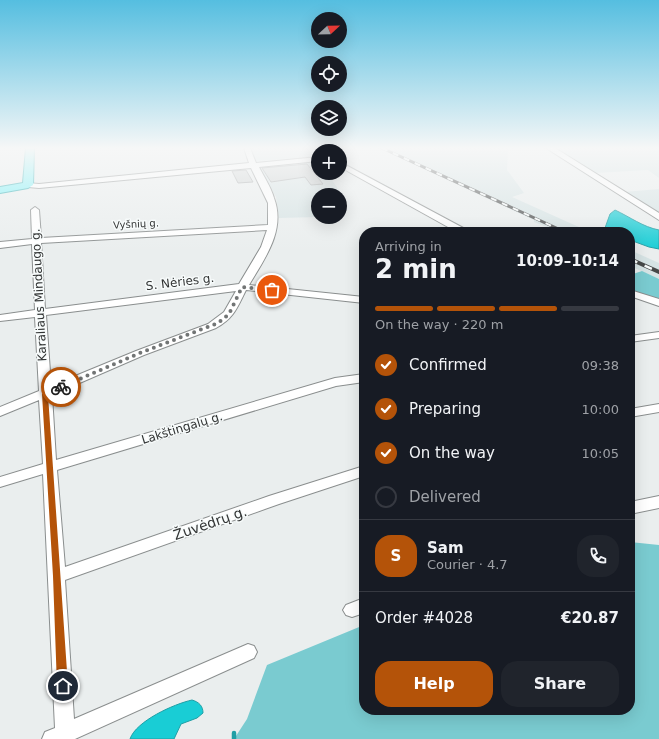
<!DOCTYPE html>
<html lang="en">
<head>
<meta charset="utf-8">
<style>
  :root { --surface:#171b24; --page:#20242c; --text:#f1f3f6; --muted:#9ea1a6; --line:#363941; --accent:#b45309 }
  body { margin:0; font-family:"DejaVu Sans",sans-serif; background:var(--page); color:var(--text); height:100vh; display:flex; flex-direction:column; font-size:15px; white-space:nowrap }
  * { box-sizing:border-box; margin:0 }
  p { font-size:13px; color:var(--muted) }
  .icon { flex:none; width:22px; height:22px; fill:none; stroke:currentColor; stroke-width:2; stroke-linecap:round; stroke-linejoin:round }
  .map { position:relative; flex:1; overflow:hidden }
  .panel { position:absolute; left:359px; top:227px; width:276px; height:488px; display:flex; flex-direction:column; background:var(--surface); border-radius:16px; box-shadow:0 4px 16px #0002 }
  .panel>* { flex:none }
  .needle { width:26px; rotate:68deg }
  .controls { position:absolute; left:311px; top:12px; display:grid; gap:8px }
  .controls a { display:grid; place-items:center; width:36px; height:36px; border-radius:50%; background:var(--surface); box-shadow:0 4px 16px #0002; font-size:20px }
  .pin { position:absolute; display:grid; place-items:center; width:34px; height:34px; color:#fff; margin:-17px; border:2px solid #fff; border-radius:50%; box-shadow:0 1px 4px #0007 }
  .courier { position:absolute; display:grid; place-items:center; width:40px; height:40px; margin:-20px; border:3px solid #b45309; border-radius:50%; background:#fff; color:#222; box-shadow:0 1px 5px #0007 }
  .overview em { font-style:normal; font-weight:600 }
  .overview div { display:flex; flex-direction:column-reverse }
  .overview { display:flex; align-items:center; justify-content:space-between; height:68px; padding:0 16px }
  h1 { font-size:26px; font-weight:600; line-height:30px }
  .bar { display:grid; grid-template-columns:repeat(4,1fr); gap:6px 4px; align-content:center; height:48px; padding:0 16px }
  .bar i { height:5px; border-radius:3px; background:var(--line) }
  .bar .on { background:var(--accent) }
  .bar p { grid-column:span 4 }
  .line { display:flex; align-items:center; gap:10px; padding:0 16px; border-top:1px solid var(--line) }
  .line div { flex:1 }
  .round { display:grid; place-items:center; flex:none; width:42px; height:42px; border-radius:16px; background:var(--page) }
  ol { padding:0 16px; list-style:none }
  li { display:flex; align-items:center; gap:12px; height:44px }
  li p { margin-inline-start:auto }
  li .icon { padding:4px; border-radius:50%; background:var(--accent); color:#fff; stroke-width:4 }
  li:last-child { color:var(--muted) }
  li i { width:22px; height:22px; border:2px solid var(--line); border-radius:50% }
  .primary-button { display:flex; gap:8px; margin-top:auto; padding:8px 16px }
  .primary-button a { flex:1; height:46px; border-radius:16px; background:var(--accent); color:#fff; font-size:16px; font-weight:600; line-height:46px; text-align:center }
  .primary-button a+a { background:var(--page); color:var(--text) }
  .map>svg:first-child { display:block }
  .built { fill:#d6e3e4 }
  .green { fill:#7acbd0 }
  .water { fill:#19cdd5; stroke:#209fa5 }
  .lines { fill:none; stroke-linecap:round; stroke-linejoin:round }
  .stream { stroke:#209fa5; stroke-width:4.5 }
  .building { fill:#cdd1d1; stroke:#9ea1a2 }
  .minor-casing { stroke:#8a8e8e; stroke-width:2 }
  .major-casing { stroke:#25aab0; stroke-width:2 }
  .minor { fill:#fff; fill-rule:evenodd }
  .major { fill:#78f2f8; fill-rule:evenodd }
  .rail-far1-casing { stroke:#464848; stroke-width:3 }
  .rail-casing { stroke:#464848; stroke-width:4 }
  .rail-far1 { stroke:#f7fbfb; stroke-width:2; stroke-dasharray:6; stroke-linecap:butt }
  .rail { stroke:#f7fbfb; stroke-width:2.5; stroke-dasharray:8; stroke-linecap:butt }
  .route { fill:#b45309 }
  .done { stroke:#727575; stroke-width:4; stroke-dasharray:0 7.2 }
  .labels { text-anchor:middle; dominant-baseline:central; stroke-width:3; stroke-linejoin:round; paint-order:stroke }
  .far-street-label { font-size:10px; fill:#323434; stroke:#f7fbfb }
  .street-label { font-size:12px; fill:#323434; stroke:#f7fbfb }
  .near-street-label { font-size:14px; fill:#323434; stroke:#f7fbfb }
</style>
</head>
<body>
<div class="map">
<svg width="659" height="739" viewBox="0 0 659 739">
  <rect width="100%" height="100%" fill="#eaeeee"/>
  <path class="built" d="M 252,148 L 347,148 L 335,151 L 318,151 L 318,155 L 310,157 L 255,161 Z
    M 379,148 L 508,148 L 507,170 L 524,193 L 512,197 L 590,232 L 553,232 L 547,227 L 534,222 L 534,220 Z
    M 553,148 L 659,148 L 659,178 L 648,170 L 594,173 Z
    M 313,161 L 318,161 L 318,173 L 340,173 L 340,169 L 347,173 L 330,177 L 340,192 L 344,203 L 342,206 L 340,208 L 340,195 L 318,195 L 318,217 L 279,218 L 276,197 L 257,166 Z
    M 659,189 L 659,213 L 624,192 Z
    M 630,250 L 659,263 L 659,279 L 630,266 Z"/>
  <path class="green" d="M 642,271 L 659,279 L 659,300 L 630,290 L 630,275 Z
    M 630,542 L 659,545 L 659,739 L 234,739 L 247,719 L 267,665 L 364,625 L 364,710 L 630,710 Z"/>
  <path class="water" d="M 615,210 C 630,217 643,227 659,230 L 659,249 L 649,247 L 630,240 L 630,232 L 613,232 L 605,228 L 610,214 Z
    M 192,700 C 199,702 203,706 203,713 L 197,718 L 181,724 L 174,739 L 130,739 C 136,721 174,704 192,700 Z"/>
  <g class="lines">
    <path class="stream" d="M 234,733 L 234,739"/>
  </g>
  <path class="building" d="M 307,164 L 323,184 L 311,185 L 305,177 L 271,182 L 262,168 Z
    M 246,170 L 253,182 L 238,183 L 232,171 Z"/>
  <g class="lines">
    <g class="minor-casing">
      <path id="minor" d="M 244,148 L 250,148 L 256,163 L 318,157 L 318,161 L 259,167 C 264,177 271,187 274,198 C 286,230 265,258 249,285 L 364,297 L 364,303 L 246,290 C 237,308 234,318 216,328 L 144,355 L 52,395 L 56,460 L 335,378 L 364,374 L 364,382 L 336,386 L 57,470 L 65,567 L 269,496 L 364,466 L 364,476 L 279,504 L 65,580 L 74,719 L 248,644 L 254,646 L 257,652 L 254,658 L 75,739 L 42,739 L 45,732 L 55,728 L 43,474 L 0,487 L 0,477 L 43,464 L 39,400 L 0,416 L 0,407 L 39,391 L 35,317 L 0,321 L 0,315 L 35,310 L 32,244 L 0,248 L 0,242 L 32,239 L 31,210 L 35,207 L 39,210 L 41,238 L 268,225 L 268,203 L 251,168 L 39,188 L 28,187 L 24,185 L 28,183 L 39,184 L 249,163 ZM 267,230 L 261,247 L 239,284 L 45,309 L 41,243 ZM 236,291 L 224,312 L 208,324 L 136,351 L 51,386 L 46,315 Z
        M 546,148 L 555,148 L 659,213 L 659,220 Z
        M 340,162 L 467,230 L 468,232 L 457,232 L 340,167 Z
        M 630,290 L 659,299 L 659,306 L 630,296 Z
        M 659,332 L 659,338 L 630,342 L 630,336 Z
        M 659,404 L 659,412 L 630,417 L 630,409 Z
        M 659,496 L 659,508 L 630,514 L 630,502 Z
        M 364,598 L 364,613 L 352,617 L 346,615 L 343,610 L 346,605 Z"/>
    </g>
    <g class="major-casing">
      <path id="major" d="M 26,148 L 34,148 L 33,185 L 28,188 L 0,193 L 0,187 L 23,183 Z"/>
    </g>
    <use href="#minor" class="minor"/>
    <use href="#major" class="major"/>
    <g class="rail-far1-casing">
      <path id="rail-far1" d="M 382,148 L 565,232"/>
    </g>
    <g class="rail-casing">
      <path id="rail" d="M 630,259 L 659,272"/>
    </g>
    <use href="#rail-far1" class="rail-far1"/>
    <use href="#rail" class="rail"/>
  </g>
  <linearGradient id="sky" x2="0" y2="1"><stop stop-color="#55bee0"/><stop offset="0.59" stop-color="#f6f7f7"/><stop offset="1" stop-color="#f6f7f7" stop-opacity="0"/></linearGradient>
  <rect width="659" height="251" fill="url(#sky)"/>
  <path class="route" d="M 59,385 L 64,387 L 48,395 L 68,686 L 66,690 L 63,691 L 59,690 L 57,686 L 53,576 L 42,394 Z"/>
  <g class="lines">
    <path class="done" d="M 61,387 L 140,353 L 218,323 L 229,314 L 242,287 L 272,290"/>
  </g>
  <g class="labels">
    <g class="far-street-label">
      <text transform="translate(136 224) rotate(-3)">Vyšnių g.</text>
    </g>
    <g class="street-label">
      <text transform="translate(180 282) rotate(-7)">S. Nėries g.</text>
      <text transform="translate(39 295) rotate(-93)">Karaliaus Mindaugo g.</text>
      <text transform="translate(182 428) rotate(-17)">Lakštingalų g.</text>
    </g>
    <g class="near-street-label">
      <text transform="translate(210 523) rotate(-19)">Žuvėdrų g.</text>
    </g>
  </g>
</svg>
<div class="controls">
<a><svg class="needle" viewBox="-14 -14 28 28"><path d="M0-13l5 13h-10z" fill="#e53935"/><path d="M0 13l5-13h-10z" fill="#9ea1a6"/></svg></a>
<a><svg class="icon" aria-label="locate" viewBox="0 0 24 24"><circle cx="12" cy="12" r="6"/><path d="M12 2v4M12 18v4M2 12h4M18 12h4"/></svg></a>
<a><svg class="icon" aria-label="layers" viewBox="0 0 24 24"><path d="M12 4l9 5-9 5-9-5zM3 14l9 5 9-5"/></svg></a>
<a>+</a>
<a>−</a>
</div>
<div class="pin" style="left:272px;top:290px;background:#ea580c"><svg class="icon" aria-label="bag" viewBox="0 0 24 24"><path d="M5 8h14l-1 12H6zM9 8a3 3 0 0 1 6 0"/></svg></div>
<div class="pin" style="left:63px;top:686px;background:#1f2937"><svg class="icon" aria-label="home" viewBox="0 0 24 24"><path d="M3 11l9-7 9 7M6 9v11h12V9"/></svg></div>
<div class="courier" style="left:61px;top:387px"><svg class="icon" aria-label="bike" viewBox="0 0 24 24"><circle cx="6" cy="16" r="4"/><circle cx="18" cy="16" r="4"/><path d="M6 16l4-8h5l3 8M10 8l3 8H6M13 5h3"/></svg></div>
<section class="panel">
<div class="overview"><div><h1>2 min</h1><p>Arriving in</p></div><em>10:09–10:14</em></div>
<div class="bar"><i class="on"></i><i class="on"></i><i class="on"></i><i></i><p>On the way · 220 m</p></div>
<ol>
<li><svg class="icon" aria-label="check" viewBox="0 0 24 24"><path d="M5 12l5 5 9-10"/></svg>Confirmed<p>09:38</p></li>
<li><svg class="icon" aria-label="check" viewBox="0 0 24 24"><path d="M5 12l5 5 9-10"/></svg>Preparing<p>10:00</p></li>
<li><svg class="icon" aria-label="check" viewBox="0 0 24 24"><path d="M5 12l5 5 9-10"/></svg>On the way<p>10:05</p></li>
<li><i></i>Delivered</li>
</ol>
<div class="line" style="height:72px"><b class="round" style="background:var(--accent);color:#fff">S</b><div><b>Sam</b><p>Courier · 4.7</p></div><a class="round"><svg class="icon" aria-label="phone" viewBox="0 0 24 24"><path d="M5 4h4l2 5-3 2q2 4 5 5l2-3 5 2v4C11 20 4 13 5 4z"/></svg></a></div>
<div class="line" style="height:52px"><div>Order #4028</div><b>€20.87</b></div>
<div class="primary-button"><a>Help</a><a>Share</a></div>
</section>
</div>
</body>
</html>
